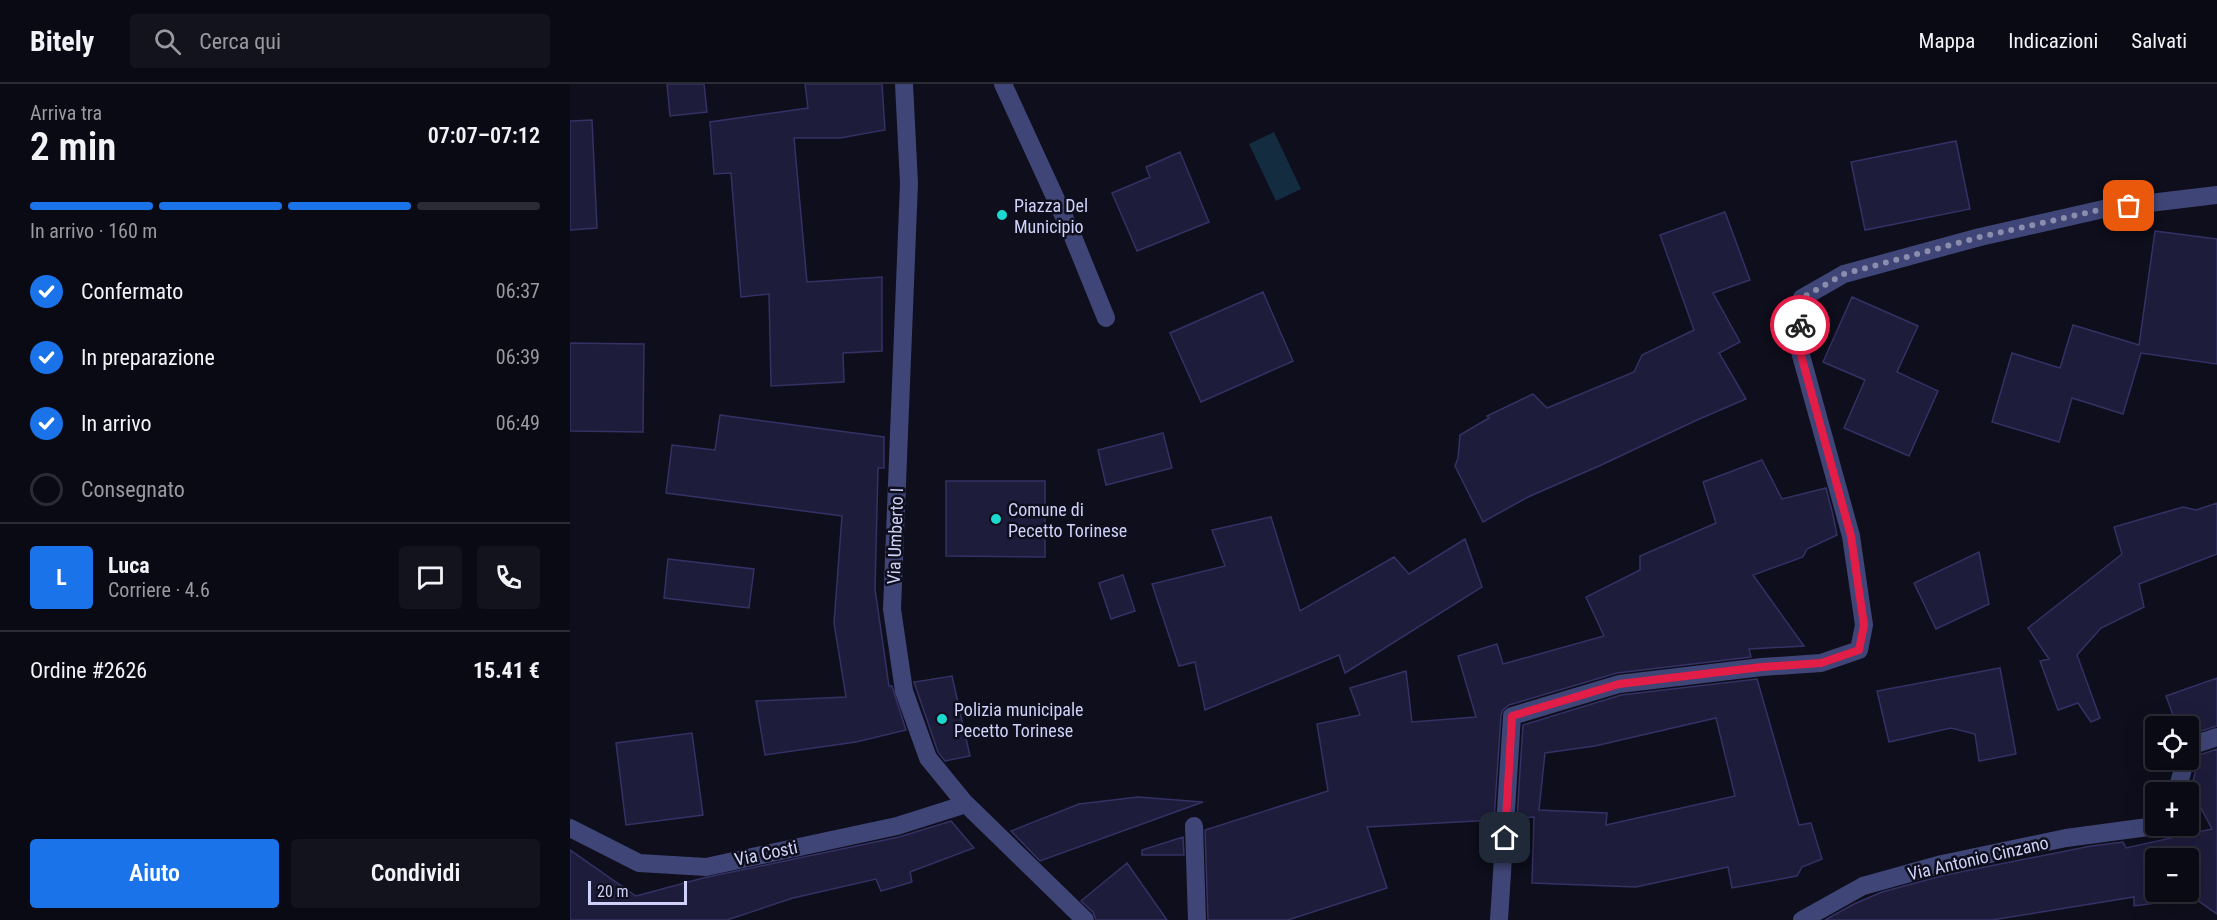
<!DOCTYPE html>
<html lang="it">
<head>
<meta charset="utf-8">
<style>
  :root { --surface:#0a0a15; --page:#13131e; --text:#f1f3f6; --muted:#999aa0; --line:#2a2b34; --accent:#1a73e8 }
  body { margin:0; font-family:"Roboto Condensed",sans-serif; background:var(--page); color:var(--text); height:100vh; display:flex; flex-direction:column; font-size:22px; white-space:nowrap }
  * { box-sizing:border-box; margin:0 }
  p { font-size:20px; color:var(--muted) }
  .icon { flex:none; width:33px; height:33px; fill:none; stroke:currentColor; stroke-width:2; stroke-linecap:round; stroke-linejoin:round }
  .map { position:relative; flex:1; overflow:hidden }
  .sheet { display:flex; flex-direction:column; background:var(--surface); width:570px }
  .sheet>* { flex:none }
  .controls { position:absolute; left:1575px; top:632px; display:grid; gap:12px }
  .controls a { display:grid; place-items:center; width:54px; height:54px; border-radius:6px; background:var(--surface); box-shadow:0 6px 24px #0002,0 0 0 2px var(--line); font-size:30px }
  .scale { position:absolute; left:18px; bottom:15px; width:99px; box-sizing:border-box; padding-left:6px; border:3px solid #cfd1f9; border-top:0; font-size:16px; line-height:21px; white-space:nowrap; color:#cfd1f9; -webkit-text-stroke:4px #0e0e1c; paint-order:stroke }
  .pin { position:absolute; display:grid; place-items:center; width:51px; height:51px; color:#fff; margin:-26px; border-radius:12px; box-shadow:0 3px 9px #0006 }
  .courier { position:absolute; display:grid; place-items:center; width:60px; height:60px; margin:-30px; border:4px solid #e11d48; border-radius:50%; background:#fff; color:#222; box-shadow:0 2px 8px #0007 }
  .overview em { font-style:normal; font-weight:600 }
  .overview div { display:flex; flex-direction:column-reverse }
  .overview { display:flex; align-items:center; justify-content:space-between; height:102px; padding:0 30px }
  h1 { font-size:39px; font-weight:600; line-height:45px }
  .bar { display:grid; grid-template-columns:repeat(4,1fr); gap:9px 6px; align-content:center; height:72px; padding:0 30px }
  .bar i { height:8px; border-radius:4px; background:var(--line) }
  .bar .on { background:var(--accent) }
  .bar p { grid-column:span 4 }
  .line { display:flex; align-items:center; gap:15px; padding:0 30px; border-top:2px solid var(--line) }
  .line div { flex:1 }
  .round { display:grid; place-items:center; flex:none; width:63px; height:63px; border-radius:6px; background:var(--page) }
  ol { padding:0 30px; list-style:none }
  li { display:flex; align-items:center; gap:18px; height:66px }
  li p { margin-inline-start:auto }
  li .icon { padding:6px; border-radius:50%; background:var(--accent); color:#fff; stroke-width:4 }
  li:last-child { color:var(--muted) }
  li i { width:33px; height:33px; border:3px solid var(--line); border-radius:50% }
  .primary-button { display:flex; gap:12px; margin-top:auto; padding:12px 30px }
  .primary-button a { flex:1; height:69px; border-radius:6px; background:var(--accent); color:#fff; font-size:24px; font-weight:600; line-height:69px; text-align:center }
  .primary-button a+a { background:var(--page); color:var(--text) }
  header { display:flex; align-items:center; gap:36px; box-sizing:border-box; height:84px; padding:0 30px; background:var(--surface); border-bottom:2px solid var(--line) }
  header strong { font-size:28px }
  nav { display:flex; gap:33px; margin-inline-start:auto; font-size:21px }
  .search { width:420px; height:54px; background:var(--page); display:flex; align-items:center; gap:15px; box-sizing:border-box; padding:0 21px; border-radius:6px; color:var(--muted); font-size:22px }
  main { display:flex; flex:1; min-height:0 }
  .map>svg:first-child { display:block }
  .water { fill:#142c40 }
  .building { fill:#1e1c3b; stroke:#343164; stroke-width:1.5; fill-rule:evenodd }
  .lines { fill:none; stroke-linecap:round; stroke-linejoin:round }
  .minor { stroke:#3f4576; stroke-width:18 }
  .done { stroke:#8b8dac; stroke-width:6; stroke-dasharray:0 10.8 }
  .route { stroke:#e11d48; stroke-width:8 }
  .poi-dot { fill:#1bd9cf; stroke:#0e0e1c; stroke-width:2 }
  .labels { text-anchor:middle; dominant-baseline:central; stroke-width:5; stroke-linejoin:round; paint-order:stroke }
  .poi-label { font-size:18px; fill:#cfd1f9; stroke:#0e0e1c; text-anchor:start }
  .street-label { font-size:18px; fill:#cfd1f9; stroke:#0e0e1c }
</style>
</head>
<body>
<header>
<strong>Bitely</strong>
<div class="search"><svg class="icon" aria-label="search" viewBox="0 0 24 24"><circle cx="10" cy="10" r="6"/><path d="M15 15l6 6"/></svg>Cerca qui</div>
<nav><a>Mappa</a><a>Indicazioni</a><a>Salvati</a></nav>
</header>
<main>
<section class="sheet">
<div class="overview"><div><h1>2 min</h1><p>Arriva tra</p></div><em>07:07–07:12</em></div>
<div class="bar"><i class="on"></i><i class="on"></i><i class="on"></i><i></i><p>In arrivo · 160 m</p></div>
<ol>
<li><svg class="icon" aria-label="check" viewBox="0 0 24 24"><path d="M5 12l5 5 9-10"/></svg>Confermato<p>06:37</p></li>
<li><svg class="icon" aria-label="check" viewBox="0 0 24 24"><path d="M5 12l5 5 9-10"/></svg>In preparazione<p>06:39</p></li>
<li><svg class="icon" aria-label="check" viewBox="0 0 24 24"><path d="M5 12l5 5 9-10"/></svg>In arrivo<p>06:49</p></li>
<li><i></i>Consegnato</li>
</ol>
<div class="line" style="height:108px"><b class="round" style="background:var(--accent);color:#fff">L</b><div><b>Luca</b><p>Corriere · 4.6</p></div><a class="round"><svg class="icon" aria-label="chat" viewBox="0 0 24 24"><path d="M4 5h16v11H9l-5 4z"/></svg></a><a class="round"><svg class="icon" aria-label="phone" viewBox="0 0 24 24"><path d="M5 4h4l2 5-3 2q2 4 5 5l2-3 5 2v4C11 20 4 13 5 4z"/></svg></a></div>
<div class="line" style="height:78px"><div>Ordine #2626</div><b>15.41 €</b></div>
<div class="primary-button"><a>Aiuto</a><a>Condividi</a></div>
</section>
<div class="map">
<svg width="1647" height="836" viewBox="0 0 1647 836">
  <rect width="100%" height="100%" fill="#0e0e1c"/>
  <path class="water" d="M 704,48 L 731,105 L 706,117 L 679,60 Z"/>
  <path class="building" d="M 97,0 L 134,0 L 137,28 L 100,32 Z
    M 235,0 L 312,0 L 315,46 L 270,54 L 224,54 L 237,198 L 312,193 L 312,267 L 273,269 L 274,298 L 201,302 L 199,210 L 171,213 L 161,89 L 144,90 L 140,38 L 238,24 Z
    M 22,36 L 27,144 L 0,146 L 0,37 Z
    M 1386,57 L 1400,125 L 1295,146 L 1281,78 Z
    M 610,68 L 639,138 L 567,167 L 542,109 L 580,93 L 576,83 Z
    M 1155,128 L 1180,196 L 1143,209 L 1170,258 L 1149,269 L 1176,315 L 1127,336 L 1029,382 L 958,413 L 913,438 L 885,382 L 888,374 L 890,351 L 919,334 L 917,332 L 963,310 L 977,324 L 1064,288 L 1072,271 L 1124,246 L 1090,151 Z
    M 1585,147 L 1647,155 L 1647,280 L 1571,269 L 1553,330 L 1502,314 L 1489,358 L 1422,338 L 1442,269 L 1490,284 L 1503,241 L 1569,261 Z
    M 693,208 L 723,277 L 631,318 L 600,249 Z
    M 1282,213 L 1348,242 L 1327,288 L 1368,307 L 1339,372 L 1274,344 L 1295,296 L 1253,278 Z
    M 0,259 L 74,260 L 73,348 L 0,347 Z
    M 150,331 L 314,353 L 314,384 L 308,384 L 305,505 L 319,602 L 322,602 L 336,646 L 286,658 L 195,671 L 186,617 L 276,613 L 264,539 L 272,432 L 96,409 L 102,361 L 145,366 Z
    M 593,349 L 602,384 L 536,401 L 528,366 Z
    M 1192,376 L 1212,415 L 1256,404 L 1263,431 L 1267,451 L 1237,465 L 1233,473 L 1183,491 L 1234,562 L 1179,565 L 1181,573 L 1047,589 L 939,621 L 933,626 L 931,631 L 924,736 L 797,743 L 817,804 L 718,836 L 638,836 L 635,746 L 758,707 L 747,640 L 790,631 L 780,604 L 836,587 L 842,638 L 906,633 L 888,572 L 927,560 L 933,580 L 1034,552 L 1016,513 L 1070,486 L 1070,472 L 1146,439 L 1133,398 Z
    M 376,397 L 475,397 L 475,473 L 376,472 Z
    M 1647,419 L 1647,470 L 1569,500 L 1574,523 L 1531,544 L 1507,571 L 1530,634 L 1521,638 L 1508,619 L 1488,626 L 1470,577 L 1479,575 L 1458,544 L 1552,470 L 1544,443 L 1613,423 L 1626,426 Z
    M 701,433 L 730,527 L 824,473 L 839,490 L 895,455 L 912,503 L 775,589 L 769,571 L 635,626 L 625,578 L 609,582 L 582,500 L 655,482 L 642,446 Z
    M 1409,468 L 1419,520 L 1366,545 L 1344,499 Z
    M 98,475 L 184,485 L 179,524 L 94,514 Z
    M 553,491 L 565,527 L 541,535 L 529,499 Z
    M 1430,584 L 1446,670 L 1409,677 L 1405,650 L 1381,644 L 1319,658 L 1307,607 Z
    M 382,592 L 400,672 L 375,677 L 368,668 L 344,598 Z
    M 1647,594 L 1647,642 L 1618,651 L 1618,642 L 1607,642 L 1596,612 Z
    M 1187,595 L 1229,741 L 1241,739 L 1252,775 L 1232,783 L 1227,792 L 1162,804 L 1158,783 L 1066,803 L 962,799 L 964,733 L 947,734 L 953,641 L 1051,611 ZM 1146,634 L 1165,712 L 1036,741 L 1037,729 L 969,726 L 975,669 L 1025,662 Z
    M 122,649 L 133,731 L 56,741 L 46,659 Z
    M 1647,665 L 1647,830 L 1624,814 L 1564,822 L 1564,813 L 1422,836 L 1255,836 L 1284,820 L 1312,808 L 1375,791 L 1521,762 L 1553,758 L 1556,764 L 1642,745 L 1623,709 L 1622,702 L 1629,671 ZM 1586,774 L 1618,774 L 1618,807 L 1586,807 Z
    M 568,713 L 633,718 L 470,777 L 441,747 L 509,720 Z
    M 381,737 L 404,764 L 340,788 L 342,798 L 311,807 L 306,795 L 223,814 L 157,836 L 0,836 L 0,766 L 66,812 L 133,794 L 329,753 Z
    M 613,753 L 614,771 L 572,771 L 572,766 Z
    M 557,779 L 597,836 L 526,836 L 523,828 L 511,817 Z"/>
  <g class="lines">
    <path class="minor" d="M 334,0 L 339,99 L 322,525 L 334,607 L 358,674 L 394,718 L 515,836
      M 433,0 L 501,148 L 536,234
      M 1618,667 L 1620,662 L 1647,653
      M 1612,708 L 1609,699 L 1616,675
      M 1618,724 L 1620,729 L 1618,730
      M 624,742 L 627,836
      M 0,744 L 69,779 L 136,783 L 327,742 L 390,722 L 394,718
      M 929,836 L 942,632 L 1049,600 L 1192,583 L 1251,579 L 1289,566 L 1294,541 L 1281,452 L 1229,264 L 1232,214 L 1274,190 L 1410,153 L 1538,124 L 1647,111
      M 1232,836 L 1293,802 L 1372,780 L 1496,754 L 1593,741"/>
  </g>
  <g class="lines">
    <path class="done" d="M 1230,241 L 1232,214 L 1274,190 L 1410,153 L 1538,124 L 1559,122"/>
    <path class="route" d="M 935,754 L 942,632 L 1049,600 L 1192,583 L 1251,579 L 1289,566 L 1294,541 L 1281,452 L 1229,264 L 1230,241"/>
  </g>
  <g class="poi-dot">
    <circle cx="432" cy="131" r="6"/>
    <circle cx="426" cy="435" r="6"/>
    <circle cx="372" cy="635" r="6"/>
  </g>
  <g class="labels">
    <g class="poi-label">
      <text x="444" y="121">Piazza Del<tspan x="444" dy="21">Municipio</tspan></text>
      <text x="438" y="425">Comune di<tspan x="438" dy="21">Pecetto Torinese</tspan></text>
      <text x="384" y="625">Polizia municipale<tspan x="384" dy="21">Pecetto Torinese</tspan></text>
    </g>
    <g class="street-label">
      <text transform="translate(325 452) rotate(-88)">Via Umberto I</text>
      <text transform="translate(196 769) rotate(-12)">Via Costi</text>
      <text transform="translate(1408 774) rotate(-13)">Via Antonio Cinzano</text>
    </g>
  </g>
</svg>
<div class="controls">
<a><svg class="icon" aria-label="locate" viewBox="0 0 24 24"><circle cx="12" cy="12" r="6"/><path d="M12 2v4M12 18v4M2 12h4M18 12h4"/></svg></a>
<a>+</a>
<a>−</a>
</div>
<div class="scale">20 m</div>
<div class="pin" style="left:1559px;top:122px;background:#ea580c"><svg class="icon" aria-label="bag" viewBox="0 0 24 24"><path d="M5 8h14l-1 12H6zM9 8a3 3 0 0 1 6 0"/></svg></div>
<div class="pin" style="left:935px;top:754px;background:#1f2937"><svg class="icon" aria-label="home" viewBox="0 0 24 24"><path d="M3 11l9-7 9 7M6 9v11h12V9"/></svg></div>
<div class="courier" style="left:1230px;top:241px"><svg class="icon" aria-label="bike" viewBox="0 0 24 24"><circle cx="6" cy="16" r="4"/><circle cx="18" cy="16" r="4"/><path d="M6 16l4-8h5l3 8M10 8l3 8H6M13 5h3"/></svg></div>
</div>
</main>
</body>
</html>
